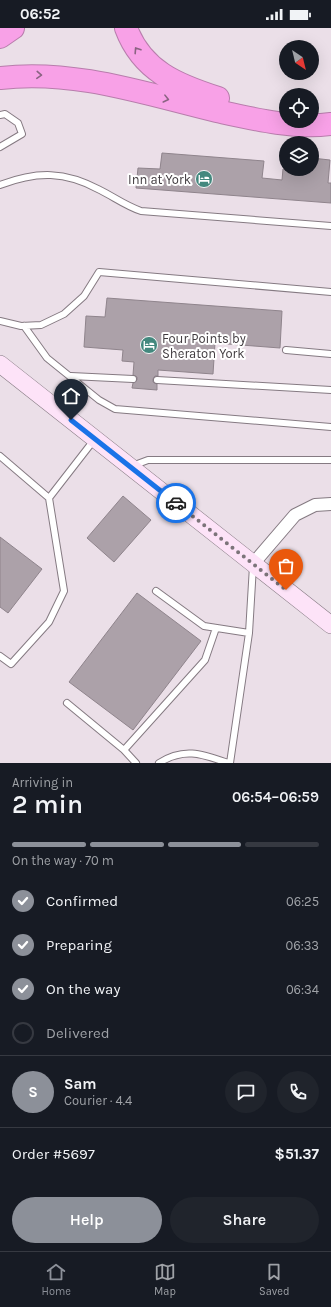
<!DOCTYPE html>
<html lang="en">
<head>
<meta charset="utf-8">
<style>
  :root { --surface:#171b24; --page:#20242c; --text:#f1f3f6; --muted:#9ea1a6; --line:#363941; --accent:#8c9099 }
  body { margin:0; font-family:Karla,sans-serif; background:var(--page); color:var(--text); height:100vh; display:flex; flex-direction:column; font-size:15px; white-space:nowrap }
  * { box-sizing:border-box; margin:0 }
  p { font-size:13px; color:var(--muted) }
  .icon { flex:none; width:22px; height:22px; fill:none; stroke:currentColor; stroke-width:2; stroke-linecap:round; stroke-linejoin:round }
  .map { position:relative; height:735px; overflow:hidden }
  .details { display:flex; flex-direction:column; background:var(--surface); flex:1 }
  .details>* { flex:none }
  .needle { width:26px; rotate:145deg }
  .tools { position:absolute; left:279px; top:12px; display:grid; gap:8px }
  .tools a { display:grid; place-items:center; width:40px; height:40px; border-radius:50%; background:var(--surface); box-shadow:0 4px 16px #0002; font-size:20px }
  .pin { position:absolute; display:grid; place-items:center; width:34px; height:34px; color:#fff; margin:-41px -17px; border-radius:50% 50% 50% 0; rotate:-45deg; box-shadow:0 0 4px #0007 }
  .pin .icon { rotate:45deg }
  .courier { position:absolute; display:grid; place-items:center; width:40px; height:40px; margin:-20px; border:3px solid #1a73e8; border-radius:50%; background:#fff; color:#222; box-shadow:0 1px 5px #0007 }
  .headline em { font-style:normal; font-weight:600 }
  .headline div { display:flex; flex-direction:column-reverse }
  .headline { display:flex; align-items:center; justify-content:space-between; height:68px; padding:0 12px }
  h1 { font-size:26px; font-weight:600; line-height:30px }
  .bar { display:grid; grid-template-columns:repeat(4,1fr); gap:6px 4px; align-content:center; height:48px; padding:0 12px }
  .bar i { height:5px; border-radius:3px; background:var(--line) }
  .bar .selected { background:var(--accent) }
  .bar p { grid-column:span 4 }
  .line { display:flex; align-items:center; gap:10px; padding:0 12px; border-top:1px solid var(--line) }
  .line div { flex:1 }
  .round { display:grid; place-items:center; flex:none; width:42px; height:42px; border-radius:21px; background:var(--page) }
  ol { padding:0 12px; list-style:none }
  li { display:flex; align-items:center; gap:12px; height:44px }
  li p { margin-inline-start:auto }
  li .icon { padding:4px; border-radius:50%; background:var(--accent); color:#fff; stroke-width:4 }
  li:last-child { color:var(--muted) }
  li i { width:22px; height:22px; border:2px solid var(--line); border-radius:50% }
  .primary-button { display:flex; gap:8px; margin-top:auto; padding:8px 12px }
  .primary-button a { flex:1; height:46px; border-radius:24px; background:var(--accent); color:#fff; font-size:16px; font-weight:600; line-height:46px; text-align:center }
  .primary-button a+a { background:var(--page); color:var(--text) }
  .status { display:flex; justify-content:space-between; align-items:center; height:28px; padding:0 20px; background:var(--surface); direction:ltr }
  .status svg { height:11px; fill:currentColor }
  .dock { display:flex; justify-content:space-around; align-items:center; height:56px; border-top:1px solid var(--line); background:var(--surface); font-size:11px; color:var(--muted) }
  .dock a { display:grid; justify-items:center; gap:2px }
  .dock .selected { color:var(--accent) }
  .map>svg:first-child { display:block }
  .building { fill:#aca1a9; stroke:#8f848c }
  .lines { fill:none; stroke-linecap:round; stroke-linejoin:round }
  .lane-casing { stroke:#857a82; stroke-width:8 }
  .street-casing { stroke:#857a82; stroke-width:14 }
  .secondary-casing { stroke:#857a82; stroke-width:18 }
  .highway-casing { stroke:#b87dac; stroke-width:24 }
  .lane { stroke:#fff; stroke-width:6 }
  .street { stroke:#fff; stroke-width:12 }
  .secondary { stroke:#fde3f8; stroke-width:17 }
  .highway { stroke:#f8a1e7; stroke-width:22 }
  .oneway { stroke:#8a6482 }
  .done { stroke:#7c747a; stroke-width:4; stroke-dasharray:0 7.2 }
  .route { stroke:#1a73e8; stroke-width:5 }
  .labels { text-anchor:middle; dominant-baseline:central; stroke-width:4; stroke-linejoin:round; paint-order:stroke }
  .poi-label { font-size:13px; fill:#403b3f; stroke:#fff; text-anchor:end }
</style>
</head>
<body>
<div class="status"><b>06:52</b><svg viewBox="0 0 49 12"><path d="M0 12V9h3v3zM5 12V6h3v6zM10 12V3h3v9zM15 12V0h3v12zM26 1h20v11H26zM47 4h2v5h-2z"/></svg></div>
<div class="map">
<svg width="331" height="735" viewBox="0 0 331 735">
  <rect width="100%" height="100%" fill="#ebdfe8"/>
  <path class="building" d="M 162,125 L 264,133 L 262,150 L 282,152 L 283,141 L 312,141 L 312,130 L 330,132 L 328,155 L 331,155 L 331,175 L 136,160 L 138,140 L 160,141 Z
    M 107,270 L 282,283 L 280,320 L 215,315 L 213,346 L 158,342 L 158,348 L 155,348 L 153,351 L 153,354 L 157,356 L 157,362 L 132,360 L 133,355 L 137,352 L 137,349 L 133,347 L 134,334 L 122,333 L 123,322 L 84,319 L 86,288 L 105,289 Z
    M 123,468 L 151,492 L 114,534 L 87,510 Z
    M 0,509 L 42,541 L 8,585 L 0,579 Z
    M 137,565 L 201,613 L 133,702 L 69,654 Z"/>
  <g class="lines">
    <g class="lane-casing">
      <path id="lane" d="M 0,87 L 5,86 L 18,95 L 22,106 L 0,119
        M 0,157 C 37,143 65,143 100,162 C 114,169 126,178 141,183 L 331,198
        M 0,293 L 21,298 L 41,297 L 64,286 L 84,268 L 99,244 L 331,264
        M 24,298 L 47,330 L 99,372 L 115,381 L 331,399
        M 286,322 L 331,326
        M 71,348 L 133,351
        M 157,352 L 331,362
        M 0,428 L 49,470
        M 132,438 L 148,432 L 331,432
        M 156,563 L 204,598 L 249,605
        M 0,628 L 11,636 L 49,594 L 64,563 L 49,470 L 94,412
        M 67,675 L 124,722 L 136,735
        M 124,722 L 205,632 L 216,600
        M 159,735 C 184,719 202,726 228,735
        M 230,735 L 249,605 L 253,538"/>
    </g>
    <g class="street-casing">
      <path id="street" d="M 253,536 L 295,487 L 315,477 L 331,476"/>
    </g>
    <g class="secondary-casing">
      <path id="secondary" d="M 0,336 L 331,597"/>
    </g>
    <g class="highway-casing">
      <path id="highway" d="M 126,0 C 142,43 177,57 218,70
        M 0,9 L 13,0
        M 0,50 C 74,41 146,66 217,83 C 253,91 294,101 331,96"/>
    </g>
    <use href="#lane" class="lane"/>
    <use href="#street" class="street"/>
    <use href="#secondary" class="secondary"/>
    <use href="#highway" class="highway"/>
  </g>
  <defs><path id="oneway-chevron" d="M-2-3.5L2.5 0L-2 3.5" fill="none" stroke-width="1.6" stroke-linecap="round" stroke-linejoin="round"/></defs>
  <g class="oneway">
    <use href="#oneway-chevron" transform="translate(137 22) rotate(-123)"/>
    <use href="#oneway-chevron" transform="translate(39 47) rotate(3)"/>
    <use href="#oneway-chevron" transform="translate(166 71) rotate(14)"/>
  </g>
  <g class="lines">
    <path class="done" d="M 176,475 L 286,562"/>
    <path class="route" d="M 71,392 L 176,475"/>
  </g>
  <defs>
    <g id="hotel-disc" transform="scale(0.9)"><circle r="9.5" fill="#43887e" stroke="#fff"/><path d="M-6-4.5h1.5V1H6V5H4.5V3h-9V5H-6ZM-4 0a1.8 1.8 0 1 1 3.6 0ZM.5 0V-2.5h3Q6-2.5 6 0Z" fill="#fff"/></g>
  </defs>
  <g fill-rule="evenodd">
    <use href="#hotel-disc" x="204" y="151"/>
    <use href="#hotel-disc" x="149" y="317"/>
  </g>
  <g class="labels">
    <g class="poi-label">
      <text x="191" y="151">Inn at York</text>
      <text x="162" y="310" text-anchor="start">Four Points by<tspan x="162" dy="15">Sheraton York</tspan></text>
    </g>
  </g>
</svg>
<div class="tools">
<a><svg class="needle" viewBox="-14 -14 28 28"><path d="M0-13l5 13h-10z" fill="#e53935"/><path d="M0 13l5-13h-10z" fill="#9ea1a6"/></svg></a>
<a><svg class="icon" aria-label="locate" viewBox="0 0 24 24"><circle cx="12" cy="12" r="6"/><path d="M12 2v4M12 18v4M2 12h4M18 12h4"/></svg></a>
<a><svg class="icon" aria-label="layers" viewBox="0 0 24 24"><path d="M12 4l9 5-9 5-9-5zM3 14l9 5 9-5"/></svg></a>
</div>
<div class="pin" style="left:286px;top:562px;background:#ea580c"><svg class="icon" aria-label="bag" viewBox="0 0 24 24"><path d="M5 8h14l-1 12H6zM9 8a3 3 0 0 1 6 0"/></svg></div>
<div class="pin" style="left:71px;top:392px;background:#1f2937"><svg class="icon" aria-label="home" viewBox="0 0 24 24"><path d="M3 11l9-7 9 7M6 9v11h12V9"/></svg></div>
<div class="courier" style="left:176px;top:475px"><svg class="icon" aria-label="car" viewBox="0 0 24 24"><path d="M5 17H2v-5l4-1 3-4h7l3 4 3 1v5h-3M9 17h6M6 11h13"/><circle cx="7" cy="17" r="2"/><circle cx="17" cy="17" r="2"/></svg></div>
</div>
<section class="details">
<div class="headline"><div><h1>2 min</h1><p>Arriving in</p></div><em>06:54–06:59</em></div>
<div class="bar"><i class="selected"></i><i class="selected"></i><i class="selected"></i><i></i><p>On the way · 70 m</p></div>
<ol>
<li><svg class="icon" aria-label="check" viewBox="0 0 24 24"><path d="M5 12l5 5 9-10"/></svg>Confirmed<p>06:25</p></li>
<li><svg class="icon" aria-label="check" viewBox="0 0 24 24"><path d="M5 12l5 5 9-10"/></svg>Preparing<p>06:33</p></li>
<li><svg class="icon" aria-label="check" viewBox="0 0 24 24"><path d="M5 12l5 5 9-10"/></svg>On the way<p>06:34</p></li>
<li><i></i>Delivered</li>
</ol>
<div class="line" style="height:72px"><b class="round" style="background:var(--accent);color:#fff">S</b><div><b>Sam</b><p>Courier · 4.4</p></div><a class="round"><svg class="icon" aria-label="chat" viewBox="0 0 24 24"><path d="M4 5h16v11H9l-5 4z"/></svg></a><a class="round"><svg class="icon" aria-label="phone" viewBox="0 0 24 24"><path d="M5 4h4l2 5-3 2q2 4 5 5l2-3 5 2v4C11 20 4 13 5 4z"/></svg></a></div>
<div class="line" style="height:52px"><div>Order #5697</div><b>$51.37</b></div>
<div class="primary-button"><a>Help</a><a>Share</a></div>
</section>
<nav class="dock">
<a class="selected"><svg class="icon" aria-label="home" viewBox="0 0 24 24"><path d="M3 11l9-7 9 7M6 9v11h12V9"/></svg>Home</a>
<a><svg class="icon" aria-label="map" viewBox="0 0 24 24"><path d="M3 6l6-2 6 2 6-2v14l-6 2-6-2-6 2zM9 4v14M15 6v14"/></svg>Map</a>
<a><svg class="icon" aria-label="saved" viewBox="0 0 24 24"><path d="M7 4h10v16l-5-4-5 4z"/></svg>Saved</a>
</nav>
</body>
</html>
